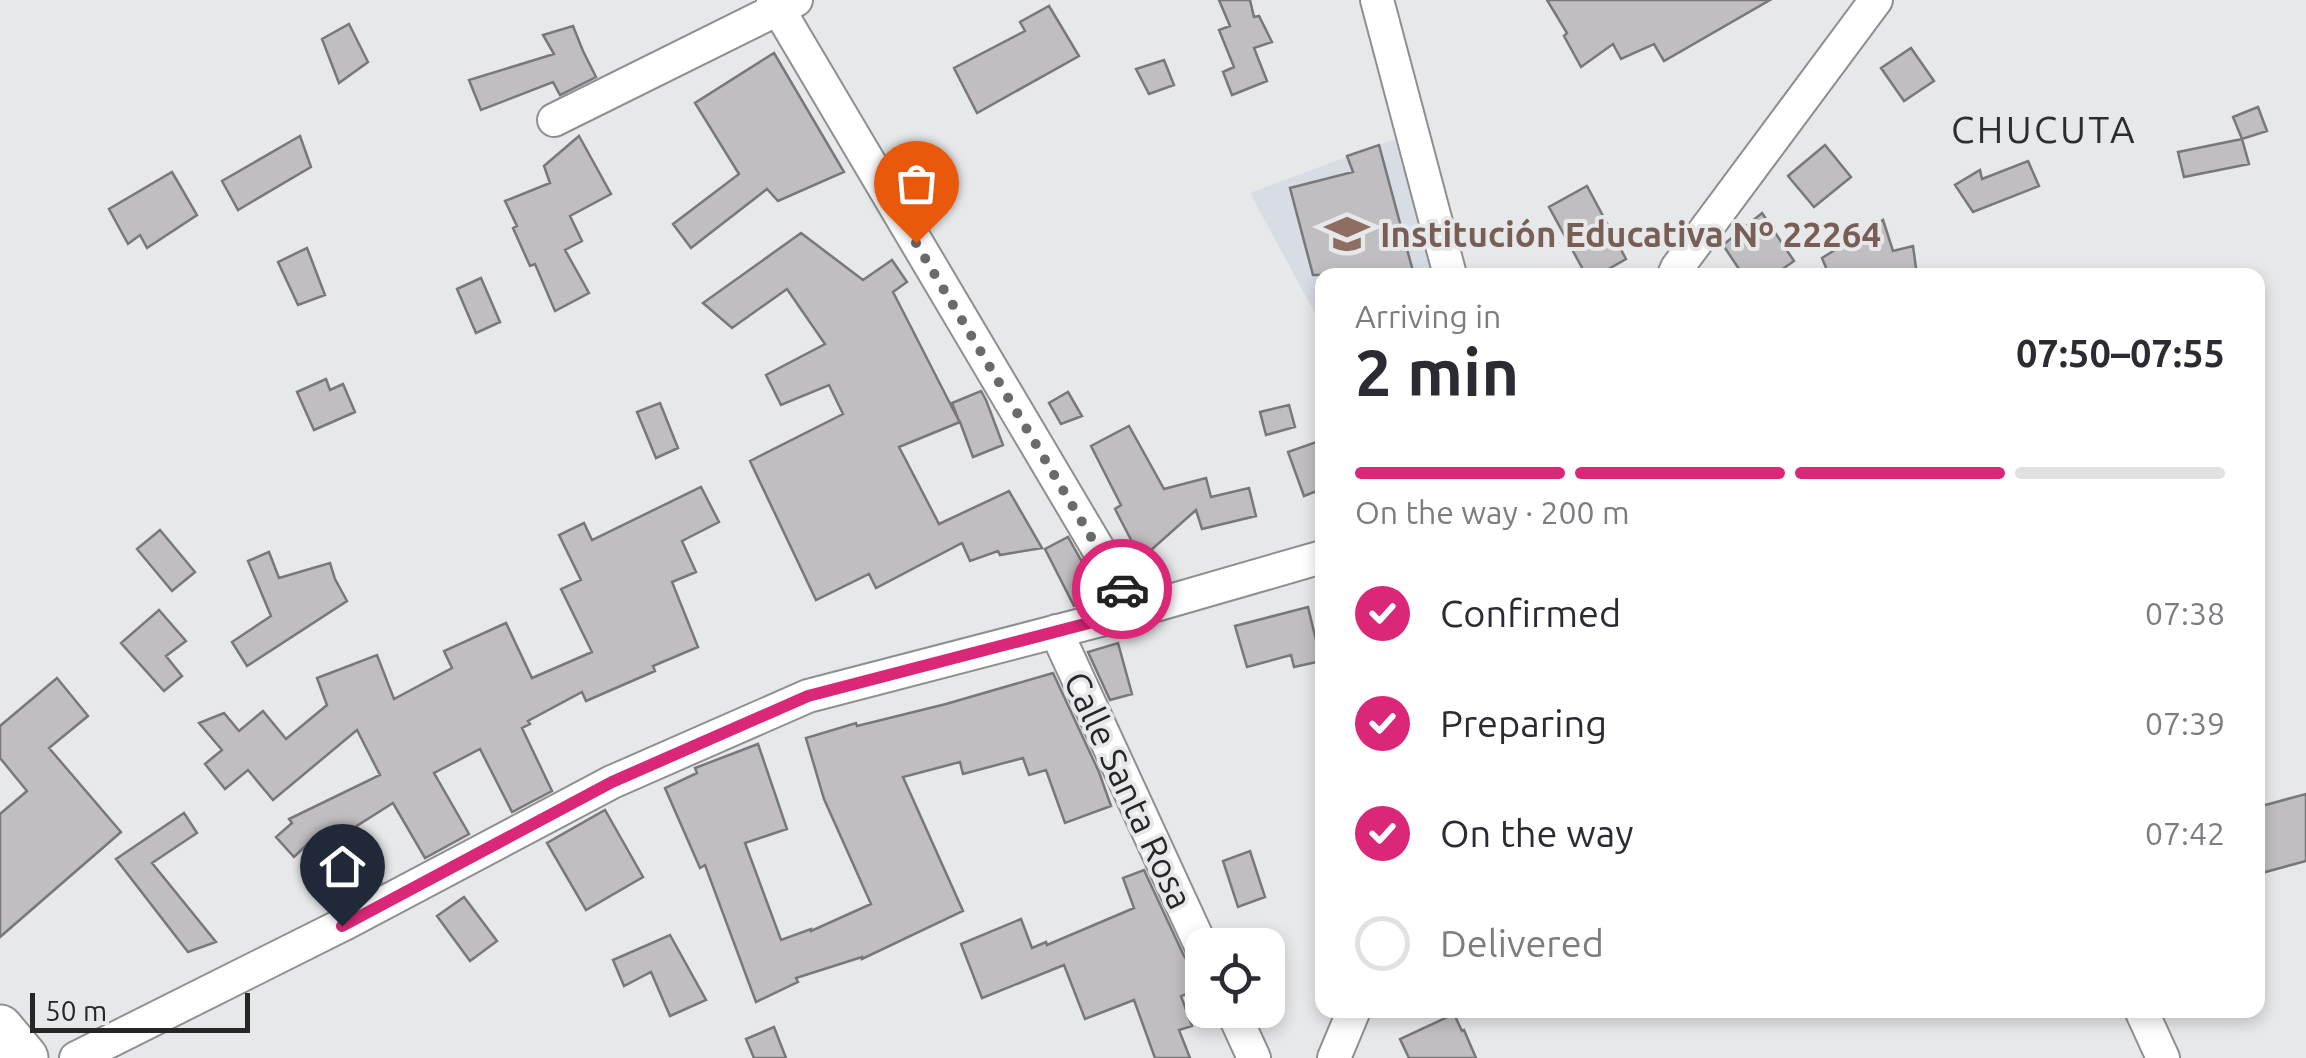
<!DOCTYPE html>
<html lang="en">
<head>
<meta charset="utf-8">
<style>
  :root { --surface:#fff; --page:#f2f2f3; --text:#2b2b33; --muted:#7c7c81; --line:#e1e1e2; --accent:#db2777 }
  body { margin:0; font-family:Ubuntu,sans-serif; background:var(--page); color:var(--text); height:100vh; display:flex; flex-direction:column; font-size:38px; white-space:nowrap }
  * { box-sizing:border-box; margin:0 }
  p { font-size:32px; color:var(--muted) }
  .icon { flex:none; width:55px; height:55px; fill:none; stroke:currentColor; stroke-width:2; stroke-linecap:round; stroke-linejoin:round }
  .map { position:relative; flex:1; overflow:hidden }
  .details { position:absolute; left:1315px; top:268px; width:950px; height:750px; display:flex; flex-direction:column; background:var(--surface); border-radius:20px; box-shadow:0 5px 15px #0003 }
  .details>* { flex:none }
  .controls { position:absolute; left:1185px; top:928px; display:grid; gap:20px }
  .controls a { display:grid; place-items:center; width:100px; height:100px; border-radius:20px; background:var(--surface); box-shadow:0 5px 15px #0003; font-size:50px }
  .scale { position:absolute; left:30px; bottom:25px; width:220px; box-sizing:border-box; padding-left:10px; border:5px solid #262627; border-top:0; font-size:28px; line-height:35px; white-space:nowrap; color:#262627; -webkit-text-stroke:8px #e7e8ea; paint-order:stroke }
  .pin { position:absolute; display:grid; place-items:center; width:85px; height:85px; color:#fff; margin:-102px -42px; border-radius:50% 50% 50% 0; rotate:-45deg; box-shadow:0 0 10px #0007 }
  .pin .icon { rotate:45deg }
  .courier { position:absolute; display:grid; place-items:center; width:100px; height:100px; margin:-50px; border:8px solid #db2777; border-radius:50%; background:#fff; color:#222; box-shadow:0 2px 12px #0007 }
  .overview em { font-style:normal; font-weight:700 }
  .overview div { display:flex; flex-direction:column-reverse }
  .overview { display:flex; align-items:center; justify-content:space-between; height:170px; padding:0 40px }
  h1 { font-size:65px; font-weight:700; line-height:75px }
  .bar { display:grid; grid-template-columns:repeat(4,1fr); gap:15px 10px; align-content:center; height:120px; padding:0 40px }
  .bar i { height:12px; border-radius:8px; background:var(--line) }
  .bar .on { background:var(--accent) }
  .bar p { grid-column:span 4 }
  ol { padding:0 40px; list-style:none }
  li { display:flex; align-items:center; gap:30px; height:110px }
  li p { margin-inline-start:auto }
  li .icon { padding:10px; border-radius:50%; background:var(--accent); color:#fff; stroke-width:4 }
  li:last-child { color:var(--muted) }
  li i { width:55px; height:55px; border:5px solid var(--line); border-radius:50% }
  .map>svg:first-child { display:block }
  .built { fill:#d7dce5 }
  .building { fill:#c0bec1; stroke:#787779; stroke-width:2.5 }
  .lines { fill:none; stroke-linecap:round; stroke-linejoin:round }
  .minor-casing { stroke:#8e8f91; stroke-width:36 }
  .secondary-casing { stroke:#8e8f91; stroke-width:49 }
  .minor { stroke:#fff; stroke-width:32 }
  .secondary { stroke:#fff; stroke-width:45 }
  .done { stroke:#6a6a6b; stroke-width:10; stroke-dasharray:0 18 }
  .route { stroke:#db2777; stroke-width:12 }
  .labels { text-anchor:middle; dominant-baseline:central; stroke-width:8; stroke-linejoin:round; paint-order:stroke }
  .education-label { font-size:35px; font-weight:bold; fill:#785e54; stroke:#e7e8ea; text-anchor:start }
  .street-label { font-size:35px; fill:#262627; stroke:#e7e8ea }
  .neighbourhood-label { font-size:38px; letter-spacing:2.5px; fill:#2c2d2f; stroke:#e7e8ea }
</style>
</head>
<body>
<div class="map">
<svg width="2306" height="1058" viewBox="0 0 2306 1058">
  <rect width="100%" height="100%" fill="#e7e8ea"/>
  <path class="built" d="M 1395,139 L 1433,275 L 1322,275 L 1322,326 L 1250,193 Z"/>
  <path class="building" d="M 1219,0 L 1250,0 L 1254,17 L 1259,16 L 1272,42 L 1254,48 L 1267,81 L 1232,95 L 1223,72 L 1234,67 L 1219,30 L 1230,26 Z
    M 1547,0 L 1770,0 L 1664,61 L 1654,44 L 1621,59 L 1613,44 L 1581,67 L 1564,36 L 1567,33 Z
    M 1049,6 L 1079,56 L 977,113 L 954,68 L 1025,31 L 1020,22 Z
    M 349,24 L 368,62 L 339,83 L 322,39 Z
    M 573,26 L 583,51 L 596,77 L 560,95 L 553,82 L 481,110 L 469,80 L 554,54 L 543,35 Z
    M 1911,48 L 1934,81 L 1904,101 L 1881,68 Z
    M 774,53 L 844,172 L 778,201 L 767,189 L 691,248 L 673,224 L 739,174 L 695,103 Z
    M 1164,60 L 1174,85 L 1149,94 L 1136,69 Z
    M 2258,107 L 2267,131 L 2242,139 L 2233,117 Z
    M 300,136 L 311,167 L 238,210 L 222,181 Z
    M 579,136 L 611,194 L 570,216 L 582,241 L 565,250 L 589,293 L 555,311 L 535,264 L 530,266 L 513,228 L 517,226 L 505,201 L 550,183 L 544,166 Z
    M 2242,139 L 2249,164 L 2184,177 L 2178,152 Z
    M 1379,145 L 1414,275 L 1313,275 L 1290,188 L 1353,172 L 1347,156 Z
    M 1825,145 L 1851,177 L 1814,207 L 1788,176 Z
    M 2028,161 L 2039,186 L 1973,212 L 1955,185 L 1980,170 L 1982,179 Z
    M 172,172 L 197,215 L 147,248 L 140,235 L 128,244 L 109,209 Z
    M 1587,186 L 1626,259 L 1598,275 L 1586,275 L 1549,207 Z
    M 1762,213 L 1794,261 L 1774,275 L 1743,275 L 1723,245 Z
    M 1883,220 L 1893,251 L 1913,246 L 1916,268 L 1899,272 L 1900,275 L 1829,275 L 1822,258 Z
    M 801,233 L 863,280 L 892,260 L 907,282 L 893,292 L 959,421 L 952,403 L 981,391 L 986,400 L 1003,445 L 973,457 L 960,422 L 899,447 L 939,524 L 1009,491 L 1042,548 L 1000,555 L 998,551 L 970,561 L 962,543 L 876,588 L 869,574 L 816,600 L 750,461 L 843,414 L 829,385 L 781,405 L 766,375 L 825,344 L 787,289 L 732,328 L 703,303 Z
    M 307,248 L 325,295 L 298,305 L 278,262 Z
    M 481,278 L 500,322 L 476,333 L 457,289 Z
    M 326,379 L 330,390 L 343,384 L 355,412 L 314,430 L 297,392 Z
    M 1068,392 L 1082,416 L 1061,424 L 1049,403 Z
    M 660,403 L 678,448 L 656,458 L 637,412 Z
    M 1289,405 L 1295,427 L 1266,435 L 1260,412 Z
    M 1129,426 L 1164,489 L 1206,478 L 1211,497 L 1249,488 L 1256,516 L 1202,529 L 1196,510 L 1141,559 L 1115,509 L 1121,505 L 1091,446 Z
    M 1322,440 L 1322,489 L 1304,496 L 1288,452 Z
    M 701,487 L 719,522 L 682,541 L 696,572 L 672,582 L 698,647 L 653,666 L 655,671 L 586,701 L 582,692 L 528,721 L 530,724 L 522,728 L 552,791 L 512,812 L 480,749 L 434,773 L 469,834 L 425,858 L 393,803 L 344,834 L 381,882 L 357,892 L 314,838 L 294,857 L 276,837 L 292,823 L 289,819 L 380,775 L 357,730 L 273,800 L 248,770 L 225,789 L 205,764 L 222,750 L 199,723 L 224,713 L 239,731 L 263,711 L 286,739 L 327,705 L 317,678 L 377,655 L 394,699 L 452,668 L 444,651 L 506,623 L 532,678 L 592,652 L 561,589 L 581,580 L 559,535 L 584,523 L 592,540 Z
    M 160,530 L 195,572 L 172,591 L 137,549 Z
    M 1068,537 L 1101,596 L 1074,606 L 1045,549 Z
    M 269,552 L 279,578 L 330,563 L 335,579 L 347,601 L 247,666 L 232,642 L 271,616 L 248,561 Z
    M 1308,607 L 1321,661 L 1294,667 L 1291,655 L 1247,667 L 1235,626 Z
    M 159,610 L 186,641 L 166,656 L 182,676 L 164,691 L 121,643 Z
    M 1118,643 L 1132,694 L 1110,700 L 1088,652 Z
    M 1053,673 L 1099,772 L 1111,806 L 1065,823 L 1046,770 L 1029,775 L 1023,758 L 963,774 L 960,762 L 903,777 L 963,911 L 862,959 L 862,957 L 796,978 L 798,982 L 756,1002 L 705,865 L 700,868 L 665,788 L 697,773 L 695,768 L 758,744 L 787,829 L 745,843 L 781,940 L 811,929 L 811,931 L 871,904 L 824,799 L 806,738 L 856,723 L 857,726 L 946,704 Z
    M 57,678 L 88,716 L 49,748 L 121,832 L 0,937 L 0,814 L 27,791 L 0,758 L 0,726 Z
    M 2306,794 L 2306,861 L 2258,874 L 2258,807 Z
    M 605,810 L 643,877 L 586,910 L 547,843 Z
    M 184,813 L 197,833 L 152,863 L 216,942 L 188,952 L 116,859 Z
    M 1250,851 L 1265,897 L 1238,907 L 1223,861 Z
    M 1144,870 L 1184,956 L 1191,965 L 1200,990 L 1181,996 L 1192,1026 L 1179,1030 L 1190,1058 L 1155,1058 L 1134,1000 L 1085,1019 L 1064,965 L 982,998 L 961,944 L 1021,919 L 1032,948 L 1046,942 L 1047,945 L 1134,908 L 1123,878 Z
    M 464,897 L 497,941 L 470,961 L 437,916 Z
    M 670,935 L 706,1000 L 670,1016 L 651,972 L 624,986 L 613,960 Z
    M 1454,1014 L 1462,1031 L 1464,1030 L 1476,1058 L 1409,1058 L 1400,1039 Z
    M 774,1027 L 786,1058 L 754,1058 L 746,1039 Z"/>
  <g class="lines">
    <g class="minor-casing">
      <path id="minor" d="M 773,0 L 1135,611
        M 1377,0 L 1450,275
        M 554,120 L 796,0
        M 1674,275 L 1677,268 L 1876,0
        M 1056,631 L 1202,948
        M 1232,1010 L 1254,1058
        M 2141,1010 L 2163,1058
        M 76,1058 L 342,925 L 612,782 L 808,696 L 1135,611 L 1322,557
        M 1334,1058 L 1354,1010"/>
    </g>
    <g class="secondary-casing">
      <path id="secondary" d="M 0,1028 L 25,1058"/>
    </g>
    <use href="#minor" class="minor"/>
    <use href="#secondary" class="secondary"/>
  </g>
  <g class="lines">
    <path class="done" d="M 916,243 L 1122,589"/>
    <path class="route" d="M 342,926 L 612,782 L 808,696 L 1135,611 L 1122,589"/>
  </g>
  <defs>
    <g id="school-bare" transform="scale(3.45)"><path d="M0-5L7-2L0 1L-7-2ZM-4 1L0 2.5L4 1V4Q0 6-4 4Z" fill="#8d6e63" stroke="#e7e8ea" stroke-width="2.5" paint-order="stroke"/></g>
  </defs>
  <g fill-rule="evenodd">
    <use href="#school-bare" x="1347" y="234"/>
  </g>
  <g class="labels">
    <g class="education-label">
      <text x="1380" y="234">Institución Educativa Nº 22264</text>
    </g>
    <g class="street-label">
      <text transform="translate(1129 790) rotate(65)">Calle Santa Rosa</text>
    </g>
    <g class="neighbourhood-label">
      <text x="2044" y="129">CHUCUTA</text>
    </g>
  </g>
</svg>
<div class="controls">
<a><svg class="icon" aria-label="locate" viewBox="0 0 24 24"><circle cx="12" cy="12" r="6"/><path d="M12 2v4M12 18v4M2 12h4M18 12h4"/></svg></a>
</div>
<div class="scale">50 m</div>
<div class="pin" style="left:916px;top:243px;background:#ea580c"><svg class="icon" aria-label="bag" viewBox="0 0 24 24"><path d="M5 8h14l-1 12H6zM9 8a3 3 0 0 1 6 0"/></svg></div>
<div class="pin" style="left:342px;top:926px;background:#1f2937"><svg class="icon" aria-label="home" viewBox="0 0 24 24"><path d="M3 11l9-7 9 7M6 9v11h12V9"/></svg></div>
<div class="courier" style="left:1122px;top:589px"><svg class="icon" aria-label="car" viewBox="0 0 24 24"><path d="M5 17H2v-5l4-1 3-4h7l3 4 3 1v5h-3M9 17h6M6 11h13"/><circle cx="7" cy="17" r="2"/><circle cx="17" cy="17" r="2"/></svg></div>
<section class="details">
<div class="overview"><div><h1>2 min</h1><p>Arriving in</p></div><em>07:50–07:55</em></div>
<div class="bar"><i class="on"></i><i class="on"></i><i class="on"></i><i></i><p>On the way · 200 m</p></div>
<ol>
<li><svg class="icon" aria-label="check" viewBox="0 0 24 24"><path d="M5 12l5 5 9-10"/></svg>Confirmed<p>07:38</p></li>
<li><svg class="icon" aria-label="check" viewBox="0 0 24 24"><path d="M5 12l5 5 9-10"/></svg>Preparing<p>07:39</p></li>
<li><svg class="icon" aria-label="check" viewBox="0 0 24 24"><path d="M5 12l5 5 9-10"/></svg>On the way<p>07:42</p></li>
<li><i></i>Delivered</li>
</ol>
</section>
</div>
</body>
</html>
